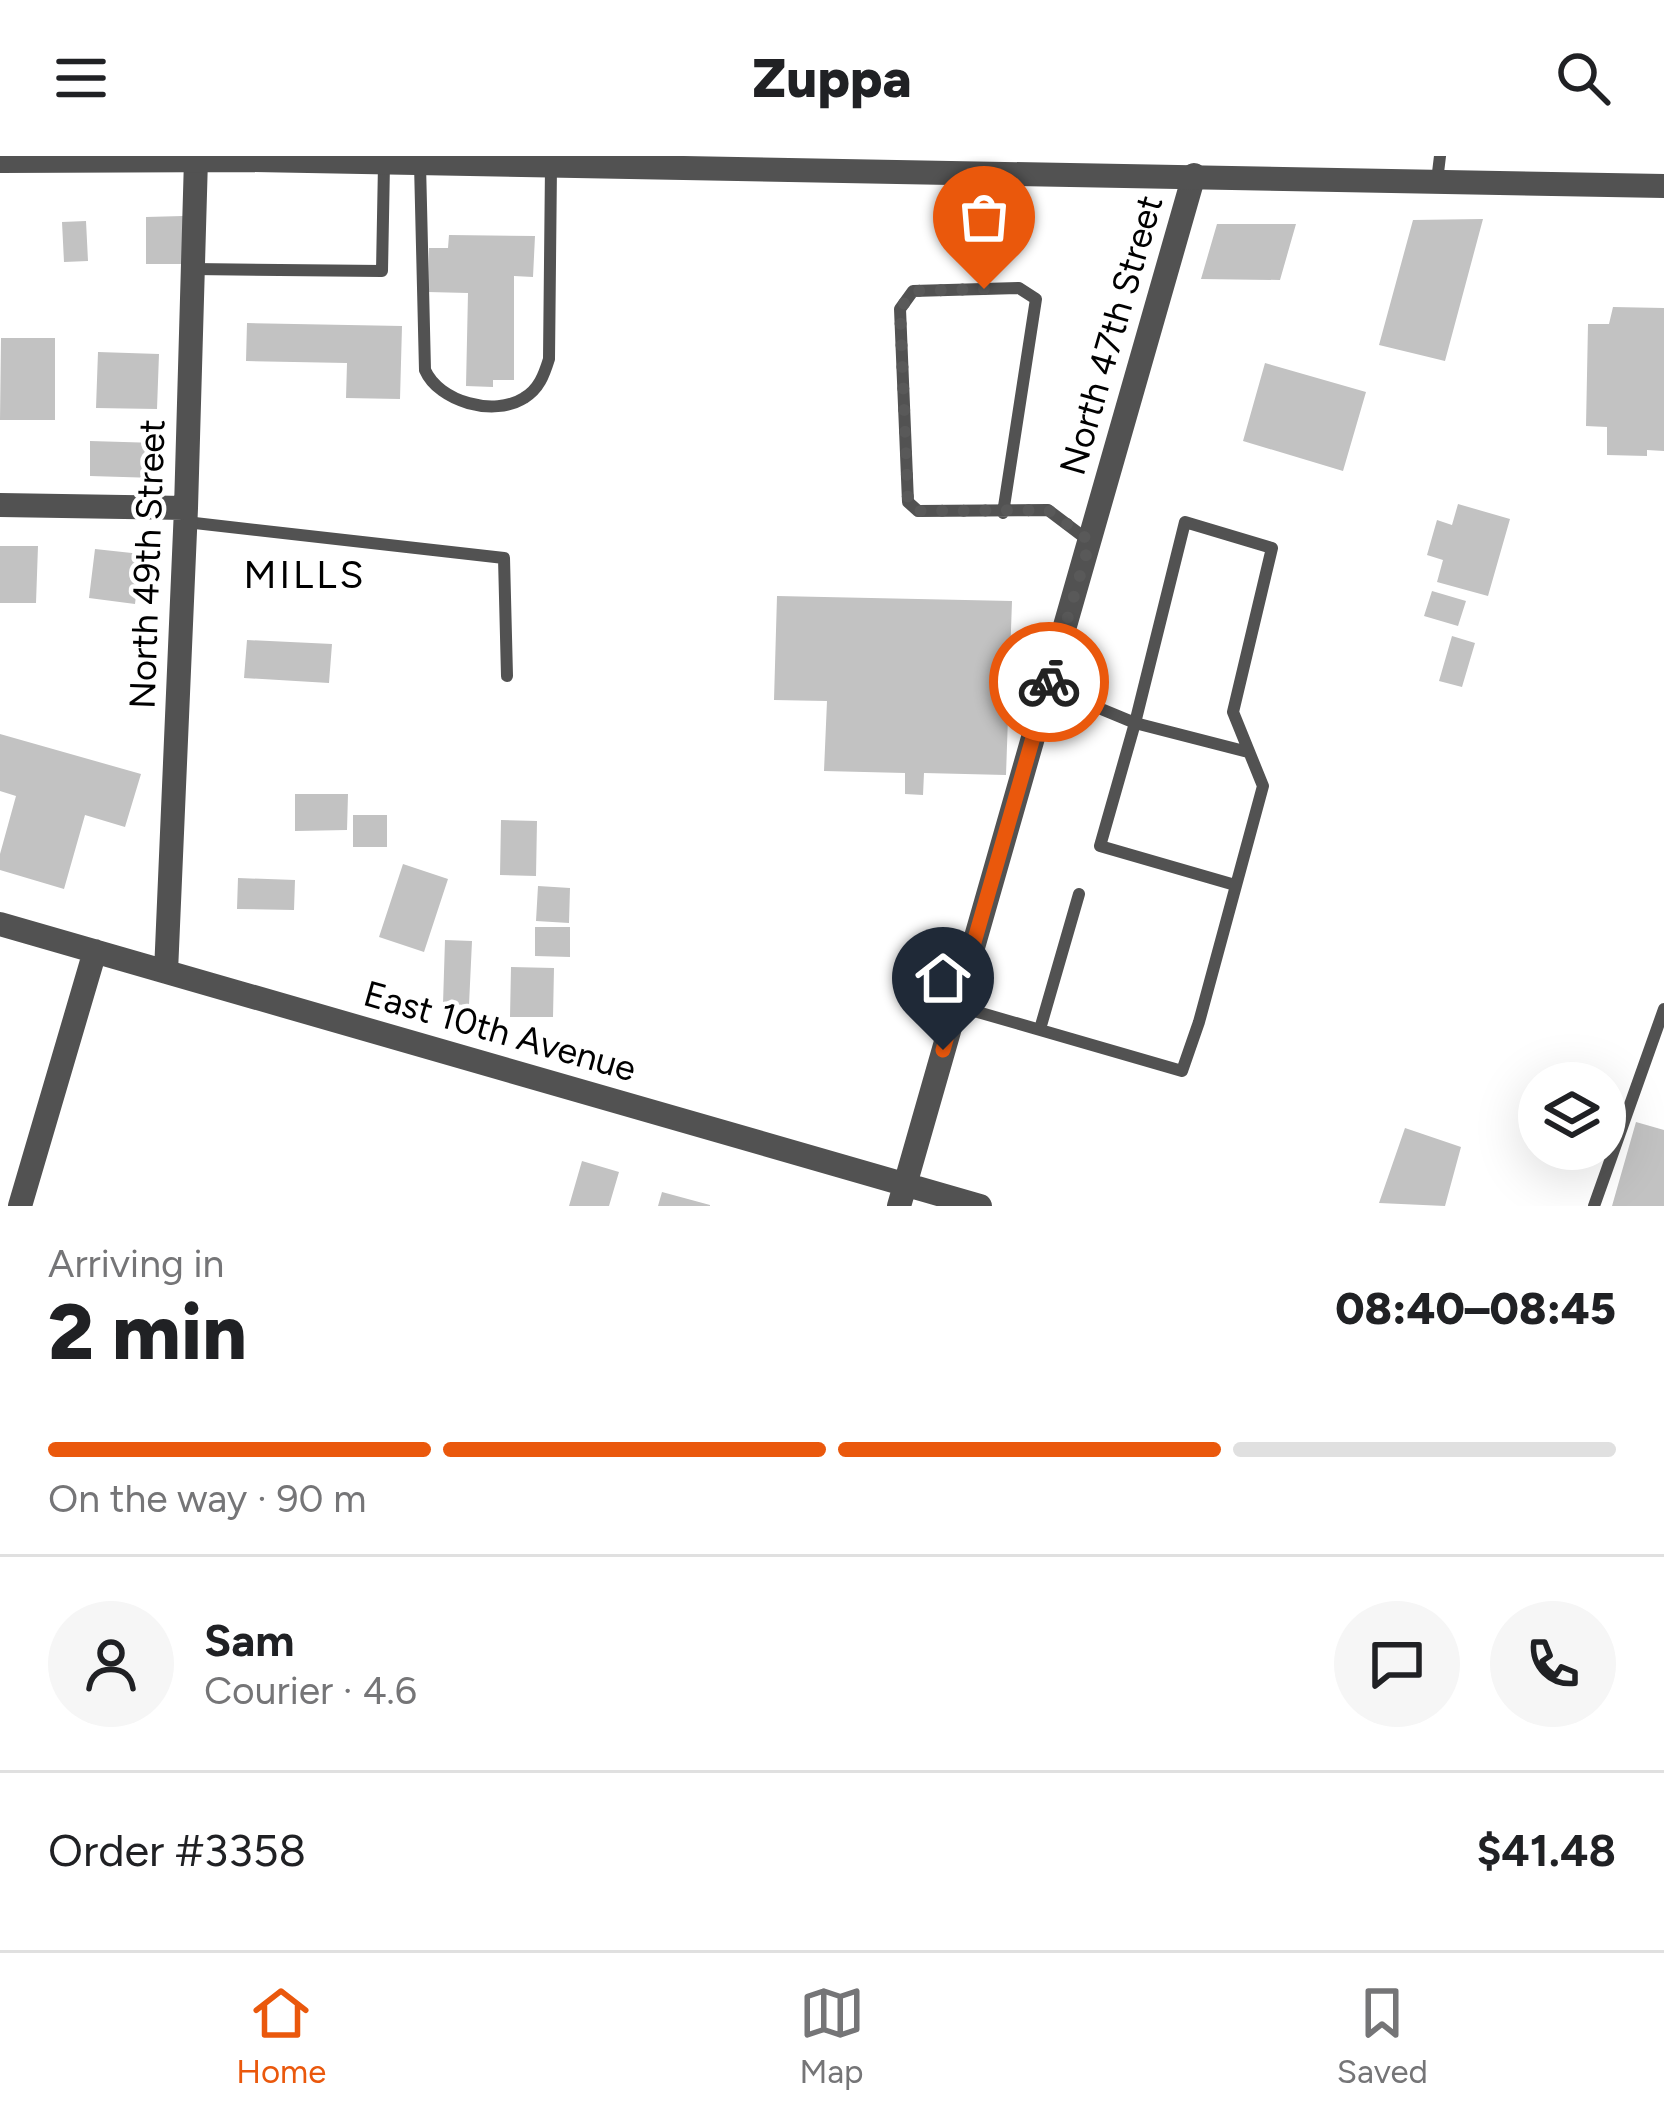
<!DOCTYPE html>
<html lang="en">
<head>
<meta charset="utf-8">
<style>
  :root { --surface:#fff; --page:#f6f6f6; --text:#202124; --muted:#757577; --line:#e0e0e0; --accent:#ea580c }
  body { margin:0; font-family:Figtree,sans-serif; background:var(--page); color:var(--text); height:100vh; display:flex; flex-direction:column; font-size:45px; white-space:nowrap }
  * { box-sizing:border-box; margin:0 }
  p { font-size:39px; color:var(--muted) }
  .icon { flex:none; width:66px; height:66px; fill:none; stroke:currentColor; stroke-width:2; stroke-linecap:round; stroke-linejoin:round }
  .map { position:relative; height:1050px; overflow:hidden }
  .sheet { display:flex; flex-direction:column; background:var(--surface); flex:1 }
  .sheet>* { flex:none }
  .controls { position:absolute; left:1518px; top:906px; display:grid; gap:24px }
  .controls a { display:grid; place-items:center; width:108px; height:108px; border-radius:50%; background:var(--surface); box-shadow:0 12px 48px #0002; font-size:60px }
  .pin { position:absolute; display:grid; place-items:center; width:102px; height:102px; color:#fff; margin:-123px -51px; border-radius:50% 50% 50% 0; rotate:-45deg; box-shadow:0 0 12px #0007 }
  .pin .icon { rotate:45deg }
  .courier { position:absolute; display:grid; place-items:center; width:120px; height:120px; margin:-60px; border:9px solid #ea580c; border-radius:50%; background:#fff; color:#222; box-shadow:0 3px 15px #0007 }
  .headline em { font-style:normal; font-weight:800 }
  .headline div { display:flex; flex-direction:column-reverse }
  .headline { display:flex; align-items:center; justify-content:space-between; height:204px; padding:0 48px }
  h1 { font-size:78px; font-weight:800; line-height:90px }
  .bar { display:grid; grid-template-columns:repeat(4,1fr); gap:18px 12px; align-content:center; height:144px; padding:0 48px }
  .bar i { height:15px; border-radius:9px; background:var(--line) }
  .bar .active { background:var(--accent) }
  .bar p { grid-column:span 4 }
  .line { display:flex; align-items:center; gap:30px; padding:0 48px; border-top:3px solid var(--line) }
  .line div { flex:1 }
  .round { display:grid; place-items:center; flex:none; width:126px; height:126px; border-radius:63px; background:var(--page) }
  header { display:flex; justify-content:space-between; align-items:center; height:156px; padding:0 48px; background:var(--surface); font-size:54px; font-weight:800 }
  .tab-bar { display:flex; justify-content:space-around; align-items:center; height:168px; border-top:3px solid var(--line); background:var(--surface); font-size:33px; color:var(--muted) }
  .tab-bar a { display:grid; justify-items:center; gap:6px }
  .tab-bar .active { color:var(--accent) }
  .map>svg:first-child { display:block }
  .building { fill:#c2c2c2 }
  .lines { fill:none; stroke-linecap:round; stroke-linejoin:round }
  .service { stroke:#525252; stroke-width:12 }
  .minor { stroke:#525252; stroke-width:24 }
  .tertiary { stroke:#525252; stroke-width:24 }
  .done { stroke:#595959; stroke-width:12; stroke-dasharray:0 21.6 }
  .route { stroke:#ea580c; stroke-width:15 }
  .labels { text-anchor:middle; dominant-baseline:central; stroke-width:9; stroke-linejoin:round; paint-order:stroke }
  .street-label { font-size:36px; fill:#000; stroke:#fff }
  .neighbourhood-label { font-size:39px; letter-spacing:3px; fill:#000; stroke:#fff }
</style>
</head>
<body>
<header><svg class="icon" aria-label="menu" viewBox="0 0 24 24"><path d="M4 6h16M4 12h16M4 18h16"/></svg>Zuppa<svg class="icon" aria-label="search" viewBox="0 0 24 24"><circle cx="10" cy="10" r="6"/><path d="M15 15l6 6"/></svg></header>
<div class="map">
<svg width="1664" height="1050" viewBox="0 0 1664 1050">
  <rect width="100%" height="100%" fill="#fff"/>
  <path class="building" d="M 183,60 L 184,108 L 146,108 L 146,61 Z
    M 1483,63 L 1445,205 L 1379,189 L 1413,64 Z
    M 86,65 L 88,105 L 64,106 L 62,66 Z
    M 1217,68 L 1296,68 L 1280,124 L 1201,123 Z
    M 449,79 L 535,80 L 533,121 L 514,120 L 514,224 L 493,224 L 493,231 L 466,230 L 468,137 L 428,136 L 429,92 L 448,92 Z
    M 1613,151 L 1664,152 L 1664,295 L 1647,294 L 1647,300 L 1607,299 L 1607,271 L 1586,270 L 1588,168 L 1609,168 Z
    M 247,167 L 402,170 L 400,243 L 346,242 L 347,207 L 246,205 Z
    M 1,182 L 55,182 L 55,264 L 0,264 Z
    M 98,196 L 159,198 L 157,253 L 96,252 Z
    M 1265,207 L 1366,236 L 1343,315 L 1243,285 Z
    M 90,285 L 157,287 L 156,322 L 90,320 Z
    M 1458,348 L 1510,363 L 1488,440 L 1437,426 L 1443,404 L 1427,399 L 1437,364 L 1452,369 Z
    M 0,390 L 38,390 L 36,447 L 0,447 Z
    M 95,393 L 141,398 L 135,448 L 89,442 Z
    M 1432,435 L 1466,445 L 1458,470 L 1424,460 Z
    M 777,440 L 1012,445 L 1006,619 L 924,617 L 923,639 L 905,638 L 905,617 L 824,615 L 827,545 L 774,544 Z
    M 1452,480 L 1475,487 L 1462,531 L 1439,525 Z
    M 247,484 L 332,488 L 329,527 L 244,522 Z
    M 0,578 L 141,618 L 125,671 L 85,659 L 64,733 L 0,714 L 0,698 L 16,640 L 0,635 Z
    M 295,638 L 348,638 L 347,674 L 295,675 Z
    M 353,659 L 387,659 L 387,691 L 353,691 Z
    M 501,664 L 537,665 L 536,720 L 500,719 Z
    M 403,708 L 448,723 L 424,796 L 379,781 Z
    M 238,722 L 295,724 L 294,754 L 237,753 Z
    M 538,730 L 570,732 L 569,767 L 536,765 Z
    M 535,771 L 570,771 L 570,801 L 535,800 Z
    M 445,784 L 472,785 L 469,849 L 443,848 Z
    M 511,811 L 554,812 L 553,861 L 510,861 Z
    M 1636,966 L 1664,974 L 1664,1050 L 1612,1050 Z
    M 1405,972 L 1461,991 L 1445,1050 L 1379,1047 Z
    M 582,1005 L 619,1016 L 609,1050 L 569,1050 Z
    M 662,1036 L 710,1049 L 710,1050 L 658,1050 Z"/>
  <g class="lines">
    <path class="service" d="M 420,8 L 425,214 C 439,246 494,261 524,242 C 539,233 544,219 549,203 L 551,10
      M 1437,25 L 1440,0
      M 193,113 L 382,115 L 384,8
      M 1003,357 L 1036,143 L 1019,132 L 913,135 L 900,153 L 908,346 L 918,355 L 1048,354 L 1089,385
      M 186,366 L 504,402 L 507,520
      M 1047,536 L 1077,543 L 1135,567 L 1100,690 L 1235,729
      M 957,850 L 1182,915 L 1199,866 L 1263,630 L 1233,556 L 1272,392 L 1185,366 L 1135,567 L 1248,596
      M 1040,873 L 1079,738
      M 1594,1050 L 1664,853"/>
    <path class="minor" d="M 0,349 L 186,352
      M 0,768 L 980,1050
      M 166,816 L 186,352 L 196,3
      M 20,1050 L 95,795
      M 899,1050 L 1194,19"/>
    <path class="tertiary" d="M 0,5 L 248,4 L 1664,30"/>
  </g>
  <g class="lines">
    <path class="done" d="M 984,133 L 913,135 L 900,153 L 908,346 L 918,355 L 1048,354 L 1090,385 L 1049,526"/>
    <path class="route" d="M 943,894 L 1049,526"/>
  </g>
  <g class="labels">
    <g class="street-label">
      <text transform="translate(1111 179) rotate(-74)">North 47th Street</text>
      <text transform="translate(147 408) rotate(-88)">North 49th Street</text>
      <text transform="translate(500 875) rotate(16)">East 10th Avenue</text>
    </g>
    <g class="neighbourhood-label">
      <text x="305" y="418">MILLS</text>
    </g>
  </g>
</svg>
<div class="controls">
<a><svg class="icon" aria-label="layers" viewBox="0 0 24 24"><path d="M12 4l9 5-9 5-9-5zM3 14l9 5 9-5"/></svg></a>
</div>
<div class="pin" style="left:984px;top:133px;background:#ea580c"><svg class="icon" aria-label="bag" viewBox="0 0 24 24"><path d="M5 8h14l-1 12H6zM9 8a3 3 0 0 1 6 0"/></svg></div>
<div class="pin" style="left:943px;top:894px;background:#1f2937"><svg class="icon" aria-label="home" viewBox="0 0 24 24"><path d="M3 11l9-7 9 7M6 9v11h12V9"/></svg></div>
<div class="courier" style="left:1049px;top:526px"><svg class="icon" aria-label="bike" viewBox="0 0 24 24"><circle cx="6" cy="16" r="4"/><circle cx="18" cy="16" r="4"/><path d="M6 16l4-8h5l3 8M10 8l3 8H6M13 5h3"/></svg></div>
</div>
<section class="sheet">
<div class="headline"><div><h1>2 min</h1><p>Arriving in</p></div><em>08:40–08:45</em></div>
<div class="bar"><i class="active"></i><i class="active"></i><i class="active"></i><i></i><p>On the way · 90 m</p></div>
<div class="line" style="height:216px"><a class="round"><svg class="icon" aria-label="person" viewBox="0 0 24 24"><circle cx="12" cy="8" r="4"/><path d="M4 21q1-7 8-7t8 7"/></svg></a><div><b>Sam</b><p>Courier · 4.6</p></div><a class="round"><svg class="icon" aria-label="chat" viewBox="0 0 24 24"><path d="M4 5h16v11H9l-5 4z"/></svg></a><a class="round"><svg class="icon" aria-label="phone" viewBox="0 0 24 24"><path d="M5 4h4l2 5-3 2q2 4 5 5l2-3 5 2v4C11 20 4 13 5 4z"/></svg></a></div>
<div class="line" style="height:156px"><div>Order #3358</div><b>$41.48</b></div>
</section>
<nav class="tab-bar">
<a class="active"><svg class="icon" aria-label="home" viewBox="0 0 24 24"><path d="M3 11l9-7 9 7M6 9v11h12V9"/></svg>Home</a>
<a><svg class="icon" aria-label="map" viewBox="0 0 24 24"><path d="M3 6l6-2 6 2 6-2v14l-6 2-6-2-6 2zM9 4v14M15 6v14"/></svg>Map</a>
<a><svg class="icon" aria-label="saved" viewBox="0 0 24 24"><path d="M7 4h10v16l-5-4-5 4z"/></svg>Saved</a>
</nav>
</body>
</html>
